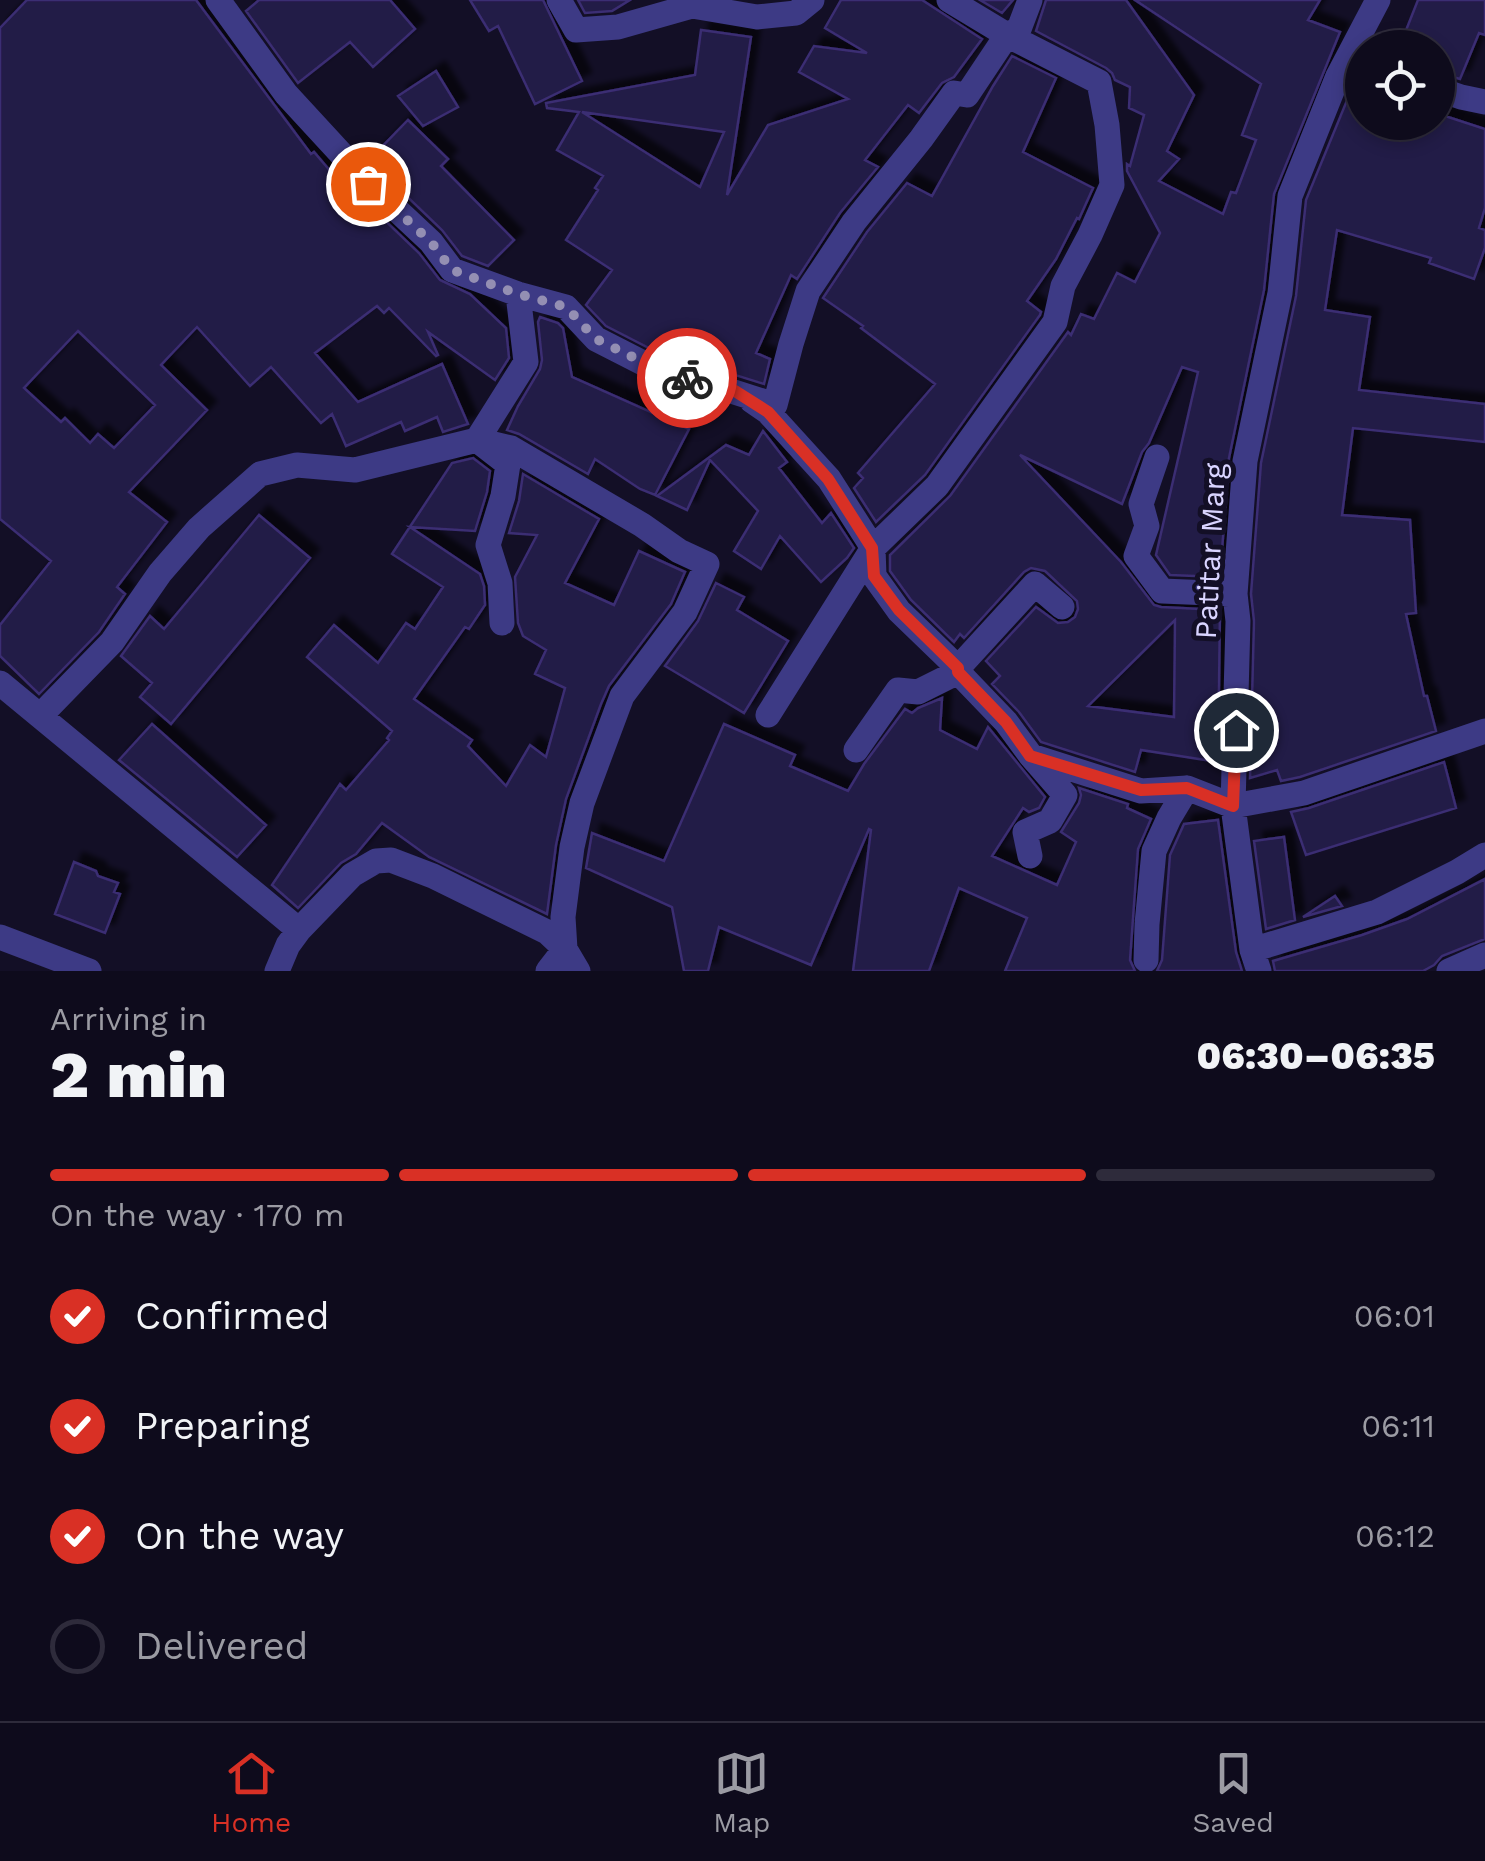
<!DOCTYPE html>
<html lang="en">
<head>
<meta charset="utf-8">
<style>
  :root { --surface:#0e0b1c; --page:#171425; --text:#f1f3f6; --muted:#9b9ba3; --line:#2e2b3b; --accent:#d93025 }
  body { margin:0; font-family:"Work Sans",sans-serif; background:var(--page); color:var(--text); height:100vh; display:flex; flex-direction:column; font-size:38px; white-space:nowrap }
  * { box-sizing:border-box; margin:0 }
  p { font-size:32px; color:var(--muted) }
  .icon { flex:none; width:55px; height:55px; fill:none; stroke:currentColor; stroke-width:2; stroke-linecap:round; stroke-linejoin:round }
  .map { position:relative; height:971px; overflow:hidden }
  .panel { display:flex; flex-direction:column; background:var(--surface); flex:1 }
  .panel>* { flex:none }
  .controls { position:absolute; left:1345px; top:30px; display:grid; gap:20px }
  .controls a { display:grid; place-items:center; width:110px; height:110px; border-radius:50%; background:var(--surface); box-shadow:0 5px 15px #0003,0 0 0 2px var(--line); font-size:50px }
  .pin { position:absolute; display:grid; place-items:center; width:85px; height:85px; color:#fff; margin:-42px; border:5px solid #fff; border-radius:50%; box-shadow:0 2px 10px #0007 }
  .courier { position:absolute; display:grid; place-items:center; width:100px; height:100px; margin:-50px; border:8px solid #d93025; border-radius:50%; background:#fff; color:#222; box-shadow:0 2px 12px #0007 }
  .head em { font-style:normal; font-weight:800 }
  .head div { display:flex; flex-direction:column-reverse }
  .head { display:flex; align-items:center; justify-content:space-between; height:170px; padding:0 50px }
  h1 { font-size:65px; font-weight:800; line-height:75px }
  .bar { display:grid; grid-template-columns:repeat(4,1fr); gap:15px 10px; align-content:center; height:120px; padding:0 50px }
  .bar i { height:12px; border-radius:8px; background:var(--line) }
  .bar .current { background:var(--accent) }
  .bar p { grid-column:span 4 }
  ol { padding:0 50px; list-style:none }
  li { display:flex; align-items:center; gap:30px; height:110px }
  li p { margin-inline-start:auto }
  li .icon { padding:10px; border-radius:50%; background:var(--accent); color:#fff; stroke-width:4 }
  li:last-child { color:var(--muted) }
  li i { width:55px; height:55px; border:5px solid var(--line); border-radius:50% }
  .tabs { display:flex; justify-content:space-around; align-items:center; height:140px; border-top:2px solid var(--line); background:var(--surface); font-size:28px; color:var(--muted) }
  .tabs a { display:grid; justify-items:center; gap:5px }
  .tabs .current { color:var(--accent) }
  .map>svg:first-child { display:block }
  .building { fill:#241b47; stroke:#3b2d73; stroke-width:2.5; fill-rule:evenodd; filter:url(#shadow) }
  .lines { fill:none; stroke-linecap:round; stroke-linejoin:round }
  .minor { stroke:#3d3a85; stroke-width:25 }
  .done { stroke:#948fb3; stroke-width:10; stroke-dasharray:0 18 }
  .route { stroke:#d93025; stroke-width:12 }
  .labels { text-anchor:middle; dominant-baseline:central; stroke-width:10; stroke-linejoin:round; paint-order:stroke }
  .street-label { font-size:30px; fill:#d9d4ff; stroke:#130f26 }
</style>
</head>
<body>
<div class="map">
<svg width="1485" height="971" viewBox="0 0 1485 971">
  <defs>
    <filter id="shadow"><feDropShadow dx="9" dy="-9" stdDeviation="2.5" flood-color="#0009"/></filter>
  </defs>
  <rect width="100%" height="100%" fill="#130f26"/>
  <path class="building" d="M 27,0 L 196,0 L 311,154 L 314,152 L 343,186 L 346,183 L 419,253 L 440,280 L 470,294 L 506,328 L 509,358 L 495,380 L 428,332 L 438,355 L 436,356 L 389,308 L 384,313 L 377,306 L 315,353 L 358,402 L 442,364 L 468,424 L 443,432 L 437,417 L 405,431 L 401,422 L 346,446 L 332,414 L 321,423 L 271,367 L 250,386 L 197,327 L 161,365 L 207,410 L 129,492 L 167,522 L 117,587 L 125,594 L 99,632 L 39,694 L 0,656 L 0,625 L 51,561 L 0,519 L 0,28 ZM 78,331 L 155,405 L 114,448 L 98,434 L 90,443 L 65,418 L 61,422 L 24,388 Z
    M 259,0 L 390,0 L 415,29 L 373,67 L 350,42 L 298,83 L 246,11 Z
    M 470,0 L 543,0 L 582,81 L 535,104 L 498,26 L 489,31 Z
    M 578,0 L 630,0 L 612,11 L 585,13 Z
    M 841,0 L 922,0 L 982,39 L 954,77 L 942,83 L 919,113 L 908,105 L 865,160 L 878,167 L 840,213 L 797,279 L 791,275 L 756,353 L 770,359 L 764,384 L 649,348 L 606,326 L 586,305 L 612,270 L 566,240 L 598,190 L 595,188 L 603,176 L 557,150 L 579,112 L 547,108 L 546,103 L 695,75 L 701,30 L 751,37 L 727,195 L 768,125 L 848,99 L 799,72 L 814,46 L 867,53 L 825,28 ZM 582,112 L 724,132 L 700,187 Z
    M 980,0 L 1013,0 L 1002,13 Z
    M 1046,0 L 1126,0 L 1194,95 L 1167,151 L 1179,159 L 1159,181 L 1223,214 L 1231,192 L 1236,193 L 1256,140 L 1242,135 L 1261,84 L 1135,0 L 1320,0 L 1308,20 L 1340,32 L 1274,194 L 1264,290 L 1229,458 L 1220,577 L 1170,575 L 1156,555 L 1198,372 L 1182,367 L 1149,443 L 1142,452 L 1122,504 L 1020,455 L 1121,562 L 1154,605 L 1161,607 L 1220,610 L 1218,762 L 1141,750 L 1135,772 L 1041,742 L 1019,712 L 992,684 L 1000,676 L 986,661 L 1036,607 L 1058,623 L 1068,622 L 1075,617 L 1078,609 L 1077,601 L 1045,571 L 1031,568 L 1024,572 L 964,638 L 960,634 L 954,642 L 911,600 L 890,571 L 890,555 L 950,496 L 1068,332 L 1071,335 L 1081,314 L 1094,319 L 1117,273 L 1135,282 L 1160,233 L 1127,171 L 1127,164 L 1130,166 L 1144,115 L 1129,108 L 1130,87 L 1115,80 L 1112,73 L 1106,68 L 1036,31 ZM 1175,620 L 1174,717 L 1088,706 Z
    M 1418,0 L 1485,0 L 1485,35 L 1479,33 L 1460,79 L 1438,73 L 1438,48 L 1399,48 Z
    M 1012,56 L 1056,78 L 1023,152 L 1093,188 L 1079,219 L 1077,218 L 1056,259 L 1027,301 L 1041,312 L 1040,315 L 925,475 L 876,522 L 854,488 L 863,478 L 858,473 L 935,384 L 861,328 L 863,326 L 823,298 L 867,232 L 907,183 L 932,196 L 993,86 Z
    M 436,71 L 458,107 L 423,126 L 398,96 Z
    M 1357,76 L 1362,78 L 1362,122 L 1438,122 L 1438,106 L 1448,110 L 1445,116 L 1485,129 L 1485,208 L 1479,228 L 1485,230 L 1485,248 L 1474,279 L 1429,263 L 1431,258 L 1337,230 L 1325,310 L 1370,317 L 1359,390 L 1485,404 L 1485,442 L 1353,428 L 1342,515 L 1410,520 L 1416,613 L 1406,614 L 1424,696 L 1427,696 L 1436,731 L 1300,777 L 1281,781 L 1277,770 L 1250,778 L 1254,621 L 1251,594 L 1261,463 L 1296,296 L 1306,200 Z
    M 408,120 L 448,159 L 441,166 L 514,240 L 488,266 L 462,256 L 442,230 L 369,160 Z
    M 540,317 L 558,323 L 563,328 L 572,377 L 689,429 L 655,495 L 640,489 L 595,459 L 588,474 L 519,434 L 507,430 L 518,406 L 540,369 L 542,360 L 538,322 Z
    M 763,431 L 787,462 L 779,468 L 822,523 L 831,513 L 854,548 L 847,558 L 821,582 L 780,536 L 761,569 L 734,551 L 758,511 L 710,460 L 687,510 L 657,496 L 726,445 L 749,455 Z
    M 473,458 L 490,471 L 487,492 L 475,531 L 410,527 L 480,574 L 484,586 L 485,605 L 469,629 L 465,627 L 414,699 L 472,740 L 468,746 L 506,786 L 530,745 L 546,757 L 565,688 L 535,674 L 546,650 L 523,636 L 518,623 L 515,577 L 537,535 L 509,533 L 519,501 L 523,474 L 599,519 L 565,583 L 614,605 L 639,551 L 685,572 L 671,604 L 609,686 L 601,704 L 566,799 L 556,845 L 547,914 L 429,857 L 382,823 L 356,854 L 341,863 L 298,908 L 272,885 L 340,784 L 346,790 L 389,740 L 387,738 L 392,731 L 307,657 L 334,625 L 378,663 L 406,623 L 415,629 L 443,587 L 392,554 L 452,463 Z
    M 259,515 L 310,558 L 171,724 L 140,697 L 152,683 L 121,656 L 150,616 L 164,629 Z
    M 716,583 L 744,597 L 737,610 L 788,641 L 744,713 L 665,666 L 698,621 Z
    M 942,698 L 940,730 L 977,749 L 988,727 L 1045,797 L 1039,808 L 1029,812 L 1023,808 L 992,856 L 1057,885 L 1076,842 L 1061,832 L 1079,803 L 1081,795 L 1079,788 L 1128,804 L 1127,808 L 1151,819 L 1138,849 L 1130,960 L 1135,971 L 1005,971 L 1027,918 L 959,888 L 929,971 L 853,971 L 871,830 L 869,829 L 811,965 L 719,927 L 708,971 L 684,971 L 672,907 L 586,868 L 592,833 L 664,861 L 724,724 L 795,755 L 790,766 L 848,791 L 864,764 L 905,709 L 912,713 L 918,708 Z
    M 152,724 L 266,825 L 237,857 L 119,760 Z
    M 1444,762 L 1456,808 L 1306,855 L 1291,812 L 1309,808 Z
    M 1218,820 L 1236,952 L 1242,971 L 1157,971 L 1162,960 L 1170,855 L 1184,824 Z
    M 1284,837 L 1295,920 L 1266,929 L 1254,841 Z
    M 74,862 L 96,871 L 98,876 L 118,883 L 114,892 L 120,894 L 105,933 L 55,914 Z
    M 1485,879 L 1485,939 L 1442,956 L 1434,965 L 1423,971 L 1275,971 L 1273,961 L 1362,935 L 1407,919 Z
    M 1335,896 L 1342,906 L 1303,917 Z"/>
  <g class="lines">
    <path class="minor" d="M 218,0 L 286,94 L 368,183 L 431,242 L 452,270 L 518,294 L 566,307 L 596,339 L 643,363 L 775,405 L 791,344 L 808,291 L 854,222 L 921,139 L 954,93 L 967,95 L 1007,35 L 1019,29 L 1030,0
      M 559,0 L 576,30 L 618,27 L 692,6 L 757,17 L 796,13 L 812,0
      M 1438,89 L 1461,97 L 1485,102
      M 752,401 L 768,412 L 829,479 L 873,548 L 874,576 L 899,611 L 958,668 L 958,672 L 1006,722 L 1031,756 L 1141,791 L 1187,788 L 1233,806 L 1304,793 L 1485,731
      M 1157,457 L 1141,504 L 1147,526 L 1136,556 L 1162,591 L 1235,594
      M 502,623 L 500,583 L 488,545 L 503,496 L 508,464 L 477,440 L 526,362 L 518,294
      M 958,668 L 1035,584 L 1062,607
      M 0,683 L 299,930
      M 768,715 L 873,548 L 937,486 L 1055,322 L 1063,286 L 1090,235 L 1112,185 L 1107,125 L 1099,82 L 1007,35 L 949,0
      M 40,716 L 112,642 L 160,573 L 199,528 L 260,474 L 297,465 L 355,470 L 477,440 L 511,448 L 642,525 L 679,551 L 707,564 L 685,612 L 622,696 L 582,803 L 572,847 L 563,917 L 565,949 L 578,971
      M 856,750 L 898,690 L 918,692 L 958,672
      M 1030,856 L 1025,832 L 1050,821 L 1065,795 L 1031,756
      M 0,937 L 89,971
      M 1252,950 L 1377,912 L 1457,872 L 1485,855
      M 1146,960 L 1147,924 L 1154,851 L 1169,818 L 1187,788
      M 277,971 L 288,945 L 299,930 L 352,875 L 376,861 L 391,860 L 433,876 L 547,932 L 565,949 L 548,971
      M 1259,971 L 1252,950 L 1233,806 L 1238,621 L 1235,594 L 1245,461 L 1280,293 L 1290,196 L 1338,76 L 1378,0
      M 1449,971 L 1485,955"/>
  </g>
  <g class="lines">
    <path class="done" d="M 368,184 L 431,242 L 452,270 L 518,294 L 566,307 L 596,339 L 643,362 L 687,378"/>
    <path class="route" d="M 687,378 L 735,391 L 768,412 L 828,479 L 872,548 L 874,576 L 899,610 L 958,668 L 958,672 L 1006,722 L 1030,756 L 1141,790 L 1187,788 L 1233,806 L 1236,730"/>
  </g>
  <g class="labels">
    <g class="street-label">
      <text transform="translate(1210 551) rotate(-87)">Patitar Marg</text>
    </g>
  </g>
</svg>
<div class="controls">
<a><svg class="icon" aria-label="locate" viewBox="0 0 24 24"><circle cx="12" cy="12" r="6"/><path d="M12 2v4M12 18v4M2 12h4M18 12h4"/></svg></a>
</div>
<div class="pin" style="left:368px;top:184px;background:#ea580c"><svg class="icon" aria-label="bag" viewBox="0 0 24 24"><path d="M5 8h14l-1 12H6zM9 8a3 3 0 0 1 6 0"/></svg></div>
<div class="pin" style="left:1236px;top:730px;background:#1f2937"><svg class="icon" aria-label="home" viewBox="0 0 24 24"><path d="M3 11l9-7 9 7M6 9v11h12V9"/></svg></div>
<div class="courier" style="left:687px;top:378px"><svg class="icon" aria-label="bike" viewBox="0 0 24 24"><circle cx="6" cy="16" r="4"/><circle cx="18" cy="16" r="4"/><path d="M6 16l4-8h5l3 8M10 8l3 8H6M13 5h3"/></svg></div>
</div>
<section class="panel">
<div class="head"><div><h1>2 min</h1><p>Arriving in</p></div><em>06:30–06:35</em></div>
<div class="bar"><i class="current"></i><i class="current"></i><i class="current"></i><i></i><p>On the way · 170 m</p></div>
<ol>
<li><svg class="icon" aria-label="check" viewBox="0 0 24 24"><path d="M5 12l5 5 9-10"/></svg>Confirmed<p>06:01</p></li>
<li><svg class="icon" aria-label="check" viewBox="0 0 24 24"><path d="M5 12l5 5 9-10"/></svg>Preparing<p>06:11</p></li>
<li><svg class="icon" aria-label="check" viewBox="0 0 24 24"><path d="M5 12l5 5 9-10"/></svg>On the way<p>06:12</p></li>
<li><i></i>Delivered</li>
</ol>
</section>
<nav class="tabs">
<a class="current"><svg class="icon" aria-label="home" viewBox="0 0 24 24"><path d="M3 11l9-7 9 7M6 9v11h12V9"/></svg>Home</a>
<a><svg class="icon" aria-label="map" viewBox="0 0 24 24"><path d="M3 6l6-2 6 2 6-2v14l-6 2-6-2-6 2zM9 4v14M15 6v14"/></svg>Map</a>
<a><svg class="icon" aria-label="saved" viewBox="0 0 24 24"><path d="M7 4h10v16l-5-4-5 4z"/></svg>Saved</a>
</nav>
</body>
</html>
